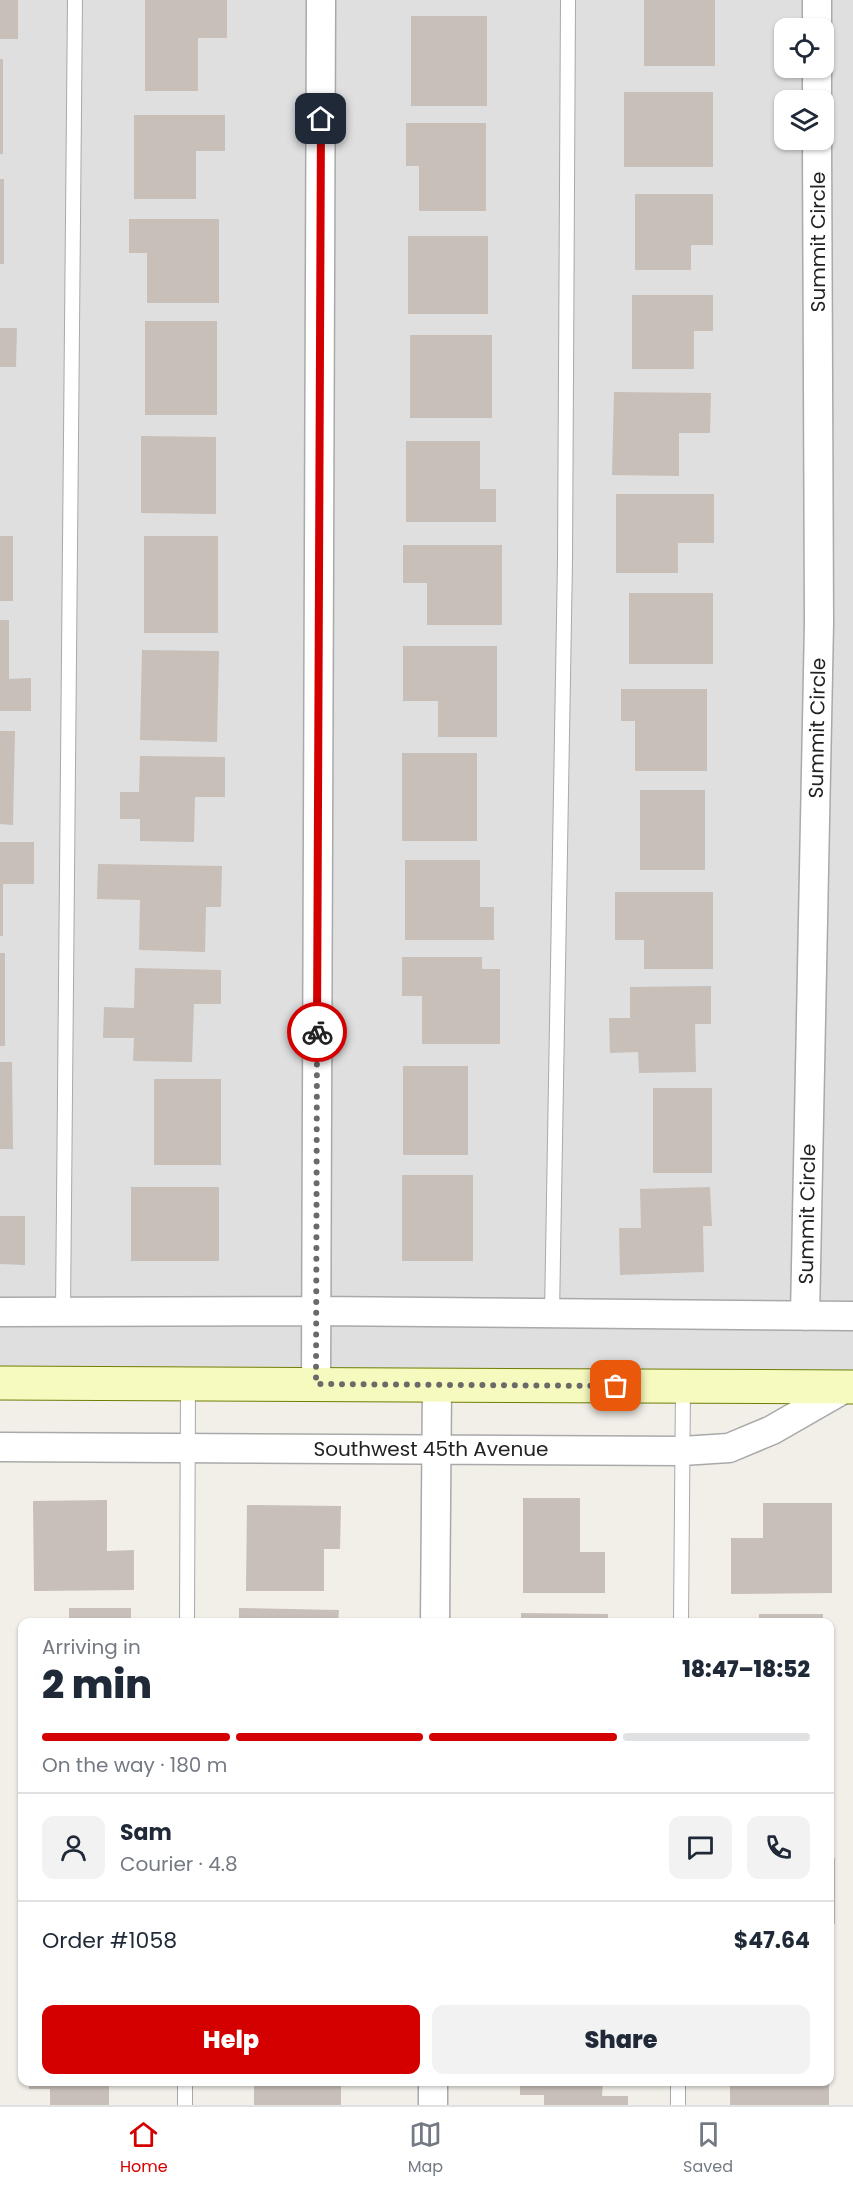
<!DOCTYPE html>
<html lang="en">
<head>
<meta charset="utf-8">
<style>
  :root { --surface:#fff; --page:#f2f2f3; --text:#1f2937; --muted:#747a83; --line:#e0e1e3; --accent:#d40000 }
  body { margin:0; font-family:Poppins,sans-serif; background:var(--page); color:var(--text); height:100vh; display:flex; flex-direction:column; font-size:22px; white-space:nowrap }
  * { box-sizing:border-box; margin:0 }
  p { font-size:20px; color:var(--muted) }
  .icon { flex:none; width:33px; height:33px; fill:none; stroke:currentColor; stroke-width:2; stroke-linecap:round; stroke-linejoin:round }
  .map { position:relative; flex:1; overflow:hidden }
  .drawer { position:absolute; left:18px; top:1618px; width:816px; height:468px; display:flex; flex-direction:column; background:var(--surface); border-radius:12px; box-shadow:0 2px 4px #0004 }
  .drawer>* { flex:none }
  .fabs { position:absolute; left:774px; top:18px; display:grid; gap:12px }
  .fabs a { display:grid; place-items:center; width:60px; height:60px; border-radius:12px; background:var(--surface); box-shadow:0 2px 4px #0004; font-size:30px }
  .pin { position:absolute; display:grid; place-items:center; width:51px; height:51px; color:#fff; margin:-26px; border-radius:12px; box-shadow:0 3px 9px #0006 }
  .courier { position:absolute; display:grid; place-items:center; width:60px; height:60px; margin:-30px; border:4px solid #d40000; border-radius:50%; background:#fff; color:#222; box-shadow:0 2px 8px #0007 }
  .head em { font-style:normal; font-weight:800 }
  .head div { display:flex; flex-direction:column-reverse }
  .head { display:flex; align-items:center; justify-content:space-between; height:102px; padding:0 24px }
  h1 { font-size:39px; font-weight:800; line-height:45px }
  .bar { display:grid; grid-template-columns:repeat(4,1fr); gap:9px 6px; align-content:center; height:72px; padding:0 24px }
  .bar i { height:8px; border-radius:4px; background:var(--line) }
  .bar .current { background:var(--accent) }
  .bar p { grid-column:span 4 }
  .line { display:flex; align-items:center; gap:15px; padding:0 24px; border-top:2px solid var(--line) }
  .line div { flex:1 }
  .round { display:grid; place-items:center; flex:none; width:63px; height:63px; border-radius:12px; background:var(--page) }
  .cta { display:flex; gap:12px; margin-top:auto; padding:12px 24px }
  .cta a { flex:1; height:69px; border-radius:12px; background:var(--accent); color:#fff; font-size:24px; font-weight:800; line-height:69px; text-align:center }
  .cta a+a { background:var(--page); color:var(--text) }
  .tabs { display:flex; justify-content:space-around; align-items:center; height:84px; border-top:2px solid var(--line); background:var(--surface); font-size:16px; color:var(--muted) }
  .tabs a { display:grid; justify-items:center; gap:3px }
  .tabs .current { color:var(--accent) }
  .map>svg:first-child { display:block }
  .residential { fill:#e0dfdf; fill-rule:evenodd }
  .building { fill:#c7bfb8 }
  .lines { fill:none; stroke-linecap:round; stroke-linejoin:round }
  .service-casing { stroke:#a9a9a9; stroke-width:16 }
  .minor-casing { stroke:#a9a9a9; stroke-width:31 }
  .secondary-casing { stroke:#707d05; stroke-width:35 }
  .service { stroke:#fff; stroke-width:14 }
  .minor { stroke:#fff; stroke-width:28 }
  .secondary { stroke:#f7fabf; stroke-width:33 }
  .done { stroke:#6b6a68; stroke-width:6; stroke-dasharray:0 10.8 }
  .route { stroke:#d40000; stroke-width:8 }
  .labels { text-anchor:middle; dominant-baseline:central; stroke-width:5; stroke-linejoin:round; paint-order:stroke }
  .street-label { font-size:20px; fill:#222; stroke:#fff }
</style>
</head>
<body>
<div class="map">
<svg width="853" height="2105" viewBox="0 0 853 2105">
  <rect width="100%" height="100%" fill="#f2efe9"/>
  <path class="residential" d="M 0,0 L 853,0 L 853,1379 L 0,1376 ZM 784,28 L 824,28 L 824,68 L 784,68 ZM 784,100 L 824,100 L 824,140 L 784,140 Z"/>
  <path class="building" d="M 0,0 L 18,0 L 18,39 L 0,39 Z
    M 145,0 L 227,0 L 227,38 L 198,38 L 198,91 L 145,91 Z
    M 644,0 L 715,0 L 715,66 L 644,66 Z
    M 411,16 L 487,16 L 487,106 L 411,106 Z
    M 0,59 L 3,59 L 3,154 L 0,154 Z
    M 624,92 L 713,92 L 713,167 L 624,167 Z
    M 134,115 L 225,115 L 225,151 L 196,151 L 196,199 L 134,199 Z
    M 406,123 L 486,123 L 486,211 L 419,211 L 419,166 L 406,166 Z
    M 0,179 L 4,179 L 4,264 L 0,264 Z
    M 635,194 L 713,194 L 713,245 L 691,245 L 691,270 L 635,270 Z
    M 129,219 L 219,219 L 219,303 L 147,303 L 147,253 L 129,253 Z
    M 408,236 L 488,236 L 488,314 L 408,314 Z
    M 632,295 L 713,295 L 713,331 L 694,331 L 694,369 L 632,369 Z
    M 145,321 L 217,321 L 217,415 L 145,415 Z
    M 0,328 L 17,328 L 16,367 L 0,367 Z
    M 410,335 L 492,335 L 492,418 L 410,418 Z
    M 614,392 L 711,393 L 710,433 L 679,433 L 679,476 L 612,475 Z
    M 141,436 L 216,437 L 216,514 L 141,513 Z
    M 406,441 L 480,441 L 480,489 L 496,489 L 496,522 L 406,522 Z
    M 616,494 L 714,494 L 714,543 L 678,543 L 678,573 L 616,573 Z
    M 0,536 L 13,536 L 13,601 L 0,601 Z
    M 144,536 L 218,536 L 218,633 L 144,633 Z
    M 403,545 L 502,545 L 502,625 L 427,625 L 427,583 L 403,583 Z
    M 629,593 L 713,593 L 713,664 L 629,664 Z
    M 0,620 L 9,620 L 9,679 L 31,678 L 31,711 L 0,711 Z
    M 403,646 L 497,646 L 497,737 L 438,737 L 438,701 L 403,701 Z
    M 142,650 L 219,651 L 217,742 L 140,740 Z
    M 621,689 L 707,689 L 707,771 L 635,771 L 635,721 L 621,721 Z
    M 0,731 L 15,731 L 13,825 L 0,824 Z
    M 402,753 L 477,753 L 477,841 L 402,841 Z
    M 140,756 L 225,757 L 225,797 L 195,797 L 194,842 L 140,841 L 140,819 L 120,819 L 120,792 L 139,792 Z
    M 640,790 L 705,790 L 705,870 L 640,870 Z
    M 0,842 L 34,842 L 34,884 L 3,884 L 3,936 L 0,936 Z
    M 405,860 L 480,860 L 480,907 L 494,907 L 494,940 L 405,940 Z
    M 98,864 L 222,866 L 221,907 L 206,907 L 205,952 L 139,950 L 140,900 L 97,899 Z
    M 615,892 L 713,892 L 713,969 L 644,969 L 644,940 L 615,940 Z
    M 0,953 L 5,953 L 5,1046 L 0,1046 Z
    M 402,957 L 482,957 L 482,969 L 500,969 L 500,1044 L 422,1044 L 422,996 L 402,996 Z
    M 135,968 L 221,970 L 221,1004 L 194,1004 L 192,1062 L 133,1061 L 134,1038 L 103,1038 L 104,1007 L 134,1008 Z
    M 711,986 L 711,1024 L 695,1024 L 696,1072 L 639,1073 L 638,1052 L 610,1053 L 609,1018 L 630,1018 L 630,987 Z
    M 0,1062 L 12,1062 L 13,1149 L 0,1149 Z
    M 403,1066 L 468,1066 L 468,1155 L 403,1155 Z
    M 154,1079 L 221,1079 L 221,1165 L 154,1165 Z
    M 653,1088 L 712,1088 L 712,1173 L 653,1173 Z
    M 402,1175 L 473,1175 L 473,1261 L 402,1261 Z
    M 131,1187 L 219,1187 L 219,1261 L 131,1261 Z
    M 710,1187 L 712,1226 L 703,1226 L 704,1272 L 620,1275 L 619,1228 L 641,1228 L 640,1189 Z
    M 0,1216 L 25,1216 L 25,1265 L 0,1264 Z
    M 523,1498 L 580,1498 L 580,1552 L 605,1552 L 605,1593 L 523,1593 Z
    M 107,1500 L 107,1551 L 134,1550 L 134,1590 L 34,1591 L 33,1501 Z
    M 763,1503 L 832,1503 L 832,1593 L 731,1594 L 731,1538 L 763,1538 Z
    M 247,1505 L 341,1506 L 340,1549 L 324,1549 L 324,1591 L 246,1591 Z
    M 69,1608 L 131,1608 L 131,1623 L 69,1623 Z
    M 239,1608 L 339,1610 L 338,1623 L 239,1623 Z
    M 521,1613 L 608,1614 L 608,1623 L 521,1623 Z
    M 759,1614 L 823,1614 L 823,1623 L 759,1623 Z
    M 830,1858 L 835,1858 L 835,1924 L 830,1924 Z
    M 29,2082 L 109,2082 L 109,2105 L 50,2105 L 50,2089 L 29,2089 Z
    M 254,2082 L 341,2082 L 341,2105 L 254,2105 Z
    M 520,2082 L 603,2082 L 602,2096 L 628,2096 L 628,2105 L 544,2105 L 544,2095 L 520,2095 Z
    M 761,2082 L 829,2082 L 829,2105 L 730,2105 L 730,2086 L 761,2086 Z"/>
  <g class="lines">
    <g class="service-casing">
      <path id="service" d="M 63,1311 L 75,0
        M 552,1314 L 565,560 L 568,0
        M 187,1623 L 188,1384
        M 681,1623 L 683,1386
        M 185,2105 L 185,2082
        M 678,2105 L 678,2082"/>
    </g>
    <g class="minor-casing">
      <path id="minor" d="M 817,0 L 817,28
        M 817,68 L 817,100
        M 0,1312 L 316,1311 L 853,1316
        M 805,1316 L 819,623 L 817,140
        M 316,1384 L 321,0
        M 0,1447 L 682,1451 L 729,1448 L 772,1430 L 847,1387
        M 435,1623 L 437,1385
        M 433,2105 L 433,2082"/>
    </g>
    <g class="secondary-casing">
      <path id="secondary" d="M 0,1383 L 853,1387"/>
    </g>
    <use href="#service" class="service"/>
    <use href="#minor" class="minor"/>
    <use href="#secondary" class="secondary"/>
  </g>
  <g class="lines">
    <path class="done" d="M 317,1032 L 316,1384 L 616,1386"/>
    <path class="route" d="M 317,1032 L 321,119"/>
  </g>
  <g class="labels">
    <g class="street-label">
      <text transform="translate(818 242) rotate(-90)">Summit Circle</text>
      <text transform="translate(817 728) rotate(-89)">Summit Circle</text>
      <text transform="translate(807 1214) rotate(-89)">Summit Circle</text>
      <text x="431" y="1449">Southwest 45th Avenue</text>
    </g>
  </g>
</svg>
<div class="fabs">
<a><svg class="icon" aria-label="locate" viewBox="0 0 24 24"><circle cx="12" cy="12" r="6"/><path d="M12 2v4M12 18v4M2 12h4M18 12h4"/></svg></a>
<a><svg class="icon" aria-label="layers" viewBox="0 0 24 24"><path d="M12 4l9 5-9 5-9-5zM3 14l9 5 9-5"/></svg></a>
</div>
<div class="pin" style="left:616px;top:1386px;background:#ea580c"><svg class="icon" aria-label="bag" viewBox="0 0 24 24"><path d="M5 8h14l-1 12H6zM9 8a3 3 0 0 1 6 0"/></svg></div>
<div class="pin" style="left:321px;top:119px;background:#1f2937"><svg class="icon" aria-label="home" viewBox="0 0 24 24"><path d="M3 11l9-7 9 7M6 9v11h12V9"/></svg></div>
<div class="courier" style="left:317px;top:1032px"><svg class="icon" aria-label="bike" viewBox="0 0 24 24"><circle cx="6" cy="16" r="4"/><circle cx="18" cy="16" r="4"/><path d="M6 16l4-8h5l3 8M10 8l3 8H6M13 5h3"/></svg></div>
<section class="drawer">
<div class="head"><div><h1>2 min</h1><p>Arriving in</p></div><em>18:47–18:52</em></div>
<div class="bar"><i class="current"></i><i class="current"></i><i class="current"></i><i></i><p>On the way · 180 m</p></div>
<div class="line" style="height:108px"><a class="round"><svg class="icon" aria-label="person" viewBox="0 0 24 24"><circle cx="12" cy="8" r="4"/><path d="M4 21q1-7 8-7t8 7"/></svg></a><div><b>Sam</b><p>Courier · 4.8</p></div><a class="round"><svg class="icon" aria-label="chat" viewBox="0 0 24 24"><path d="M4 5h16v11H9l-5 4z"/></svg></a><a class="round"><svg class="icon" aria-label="phone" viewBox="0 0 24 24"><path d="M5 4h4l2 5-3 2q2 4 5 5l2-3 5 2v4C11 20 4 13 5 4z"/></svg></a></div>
<div class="line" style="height:78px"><div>Order #1058</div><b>$47.64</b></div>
<div class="cta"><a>Help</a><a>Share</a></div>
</section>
</div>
<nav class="tabs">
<a class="current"><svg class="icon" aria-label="home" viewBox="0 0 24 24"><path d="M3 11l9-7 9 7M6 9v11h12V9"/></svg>Home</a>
<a><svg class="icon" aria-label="map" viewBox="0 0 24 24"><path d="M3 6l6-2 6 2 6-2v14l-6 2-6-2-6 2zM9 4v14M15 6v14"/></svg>Map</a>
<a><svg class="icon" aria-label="saved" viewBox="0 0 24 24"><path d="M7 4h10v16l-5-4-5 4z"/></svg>Saved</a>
</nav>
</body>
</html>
